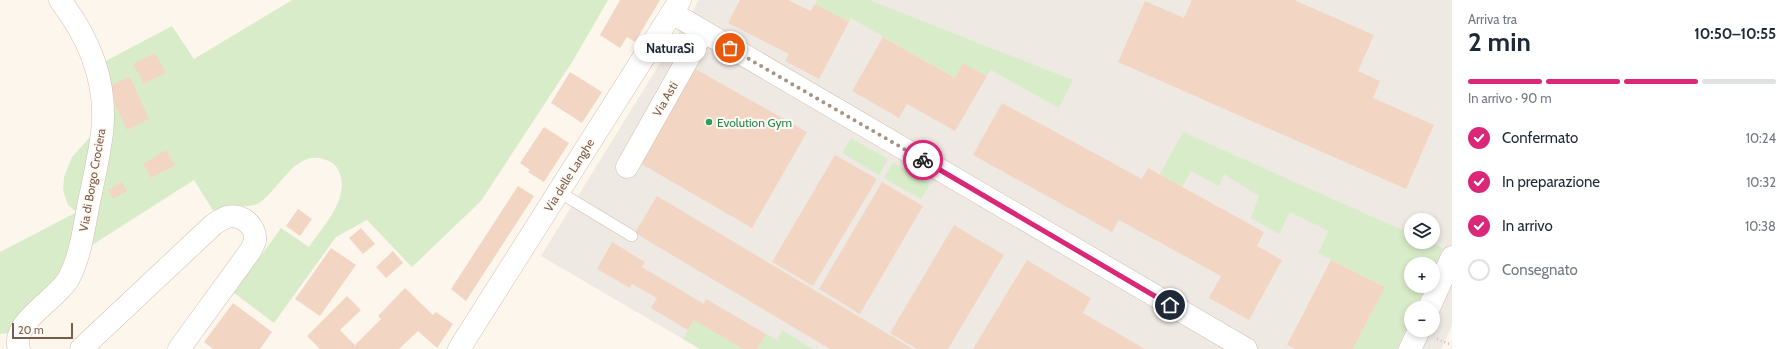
<!DOCTYPE html>
<html lang="it">
<head>
<meta charset="utf-8">
<style>
  :root { --surface:#fff; --page:#f2f2f3; --text:#1f2937; --muted:#747a83; --line:#e0e1e3; --accent:#db2777 }
  body { margin:0; font-family:Cabin,sans-serif; background:var(--page); color:var(--text); height:100vh; display:flex; flex-direction:column; font-size:15px; white-space:nowrap }
  * { box-sizing:border-box; margin:0 }
  p { font-size:13px; color:var(--muted) }
  .icon { flex:none; width:22px; height:22px; fill:none; stroke:currentColor; stroke-width:2; stroke-linecap:round; stroke-linejoin:round }
  .map { position:relative; flex:1; overflow:hidden }
  .panel { display:flex; flex-direction:column; background:var(--surface); width:340px }
  .panel>* { flex:none }
  .fabs { position:absolute; left:1404px; top:213px; display:grid; gap:8px }
  .fabs a { display:grid; place-items:center; width:36px; height:36px; border-radius:50%; background:var(--surface); box-shadow:0 2px 6px #0003; font-size:20px }
  .scale { position:absolute; left:12px; bottom:10px; width:61px; box-sizing:border-box; padding-left:4px; border:2px solid #7a5c4d; border-top:0; font-size:11px; line-height:14px; white-space:nowrap; color:#7a5c4d; -webkit-text-stroke:3px #fffaf3; paint-order:stroke }
  .pin { position:absolute; display:grid; place-items:center; width:34px; height:34px; color:#fff; margin:-17px; border:2px solid #fff; border-radius:50%; box-shadow:0 1px 4px #0007 }
  .courier { position:absolute; display:grid; place-items:center; width:40px; height:40px; margin:-20px; border:3px solid #db2777; border-radius:50%; background:#fff; color:#222; box-shadow:0 1px 5px #0007 }
  .bubble { position:absolute; height:28px; border-radius:14px; background:var(--surface); box-shadow:0 2px 6px #0003; font-size:13px; font-weight:700; line-height:28px; text-align:center }
  .head em { font-style:normal; font-weight:700 }
  .head div { display:flex; flex-direction:column-reverse }
  .head { display:flex; align-items:center; justify-content:space-between; height:68px; padding:0 16px }
  h1 { font-size:26px; font-weight:700; line-height:30px }
  .bar { display:grid; grid-template-columns:repeat(4,1fr); gap:6px 4px; align-content:center; height:48px; padding:0 16px }
  .bar i { height:5px; border-radius:3px; background:var(--line) }
  .bar .current { background:var(--accent) }
  .bar p { grid-column:span 4 }
  ol { padding:0 16px; list-style:none }
  li { display:flex; align-items:center; gap:12px; height:44px }
  li p { margin-inline-start:auto }
  li .icon { padding:4px; border-radius:50%; background:var(--accent); color:#fff; stroke-width:4 }
  li:last-child { color:var(--muted) }
  li i { width:22px; height:22px; border:2px solid var(--line); border-radius:50% }
  main { display:flex; flex:1; min-height:0 }
  .map>svg:first-child { display:block }
  .industrial { fill:#efe9e4; fill-rule:evenodd }
  .green { fill:#d8ecc9 }
  .building { fill:#f3d5c3 }
  .lines { fill:none; stroke-linecap:round; stroke-linejoin:round }
  .service-casing { stroke:#d1beb0; stroke-width:12 }
  .minor-casing { stroke:#d1beb0; stroke-width:23 }
  .secondary-casing { stroke:#d6c0b0; stroke-width:23 }
  .path { stroke:#d9b8a5; stroke-width:2.5; stroke-dasharray:1 3; stroke-linecap:butt }
  .service { stroke:#fff; stroke-width:11 }
  .minor { stroke:#fff; stroke-width:22 }
  .secondary { stroke:#fff; stroke-width:22 }
  .done { stroke:#a89285; stroke-width:4; stroke-dasharray:0 7.2 }
  .route { stroke:#db2777; stroke-width:5 }
  .leisure-dot { fill:#2e9e5b; stroke:#fffaf3; stroke-width:1.5 }
  .labels { text-anchor:middle; dominant-baseline:central; stroke-width:4; stroke-linejoin:round; paint-order:stroke }
  .street-label { font-size:12px; fill:#7a5c4d; stroke:#fffaf3 }
  .leisure-label { font-size:12px; fill:#27864d; stroke:#fffaf3; text-anchor:start }
</style>
</head>
<body>
<main>
<div class="map">
<svg width="1452" height="349" viewBox="0 0 1452 349">
  <rect width="100%" height="100%" fill="#fdf6ec"/>
  <path class="industrial" d="M 699,0 L 1452,0 L 1452,325 L 1441,349 L 700,349 L 541,256 ZM 1411,220 L 1433,220 L 1433,242 L 1411,242 ZM 1411,264 L 1433,264 L 1433,286 L 1411,286 ZM 1411,308 L 1433,308 L 1433,330 L 1411,330 Z"/>
  <path class="green" d="M 292,0 L 608,0 L 574,59 L 481,201 L 412,267 L 367,220 L 336,237 L 274,323 L 234,293 L 281,228 L 309,247 C 322,228 349,200 340,174 C 338,168 334,162 326,160 C 316,156 307,157 298,164 C 286,171 268,200 257,204 C 239,211 234,198 214,212 L 194,180 L 89,247 L 102,63 L 172,26 L 194,59 Z
    M 817,0 L 869,0 L 1073,80 L 1059,108 L 991,70 L 987,76 L 963,63 L 955,78 L 851,18 L 849,22 L 815,5 Z
    M 1183,132 L 1411,234 L 1411,242 L 1429,242 L 1443,248 L 1433,270 L 1433,264 L 1411,264 L 1411,286 L 1426,286 L 1416,308 L 1411,308 L 1411,319 L 1397,349 L 1353,349 L 1385,287 L 1318,253 L 1329,231 L 1290,212 L 1279,234 L 1251,218 L 1259,196 L 1224,174 L 1219,186 L 1191,171 L 1182,187 L 1160,174 Z
    M 91,136 C 85,170 79,204 71,238 C 67,249 65,262 59,272 C 45,295 19,307 9,333 L 0,334 L 0,252 L 77,212 L 68,205 L 63,190 L 64,177 L 72,157 Z
    M 851,138 L 888,159 L 879,175 L 842,153 Z
    M 893,162 L 930,184 L 921,199 L 884,178 Z
    M 694,320 L 743,349 L 700,349 L 683,339 Z
    M 782,330 L 813,349 L 757,349 L 766,334 L 777,340 Z"/>
  <path class="building" d="M 620,0 L 660,0 L 635,42 L 627,37 L 620,48 L 600,35 Z
    M 740,0 L 788,0 L 811,11 L 815,4 L 849,22 L 819,79 L 785,61 L 789,54 L 728,23 Z
    M 1192,0 L 1294,0 L 1374,35 L 1358,71 L 1380,81 L 1373,98 L 1434,125 L 1406,189 L 1118,62 L 1145,1 L 1184,18 Z
    M 883,37 L 955,78 L 963,63 L 987,76 L 955,131 L 907,104 L 899,118 L 852,91 Z
    M 155,53 L 166,73 L 144,84 L 133,64 Z
    M 692,67 L 807,132 L 752,228 L 638,162 Z
    M 570,72 L 602,92 L 582,123 L 551,103 Z
    M 130,77 L 149,119 L 127,130 L 107,87 Z
    M 1002,103 L 1142,179 L 1148,168 L 1264,232 L 1257,246 L 1282,260 L 1249,320 L 1209,298 L 1221,276 L 1119,220 L 1112,232 L 973,155 Z
    M 544,127 L 569,143 L 544,182 L 528,172 L 530,170 L 520,163 Z
    M 166,150 L 175,165 L 151,178 L 143,164 Z
    M 835,155 L 877,179 L 813,286 L 772,262 Z
    M 122,182 L 127,191 L 113,199 L 108,190 Z
    M 882,182 L 923,206 L 860,314 L 819,289 Z
    M 518,186 L 534,196 L 466,301 L 451,289 Z
    M 657,196 L 913,349 L 830,349 L 635,233 Z
    M 298,209 L 312,219 L 300,236 L 286,226 Z
    M 954,225 L 1004,255 L 948,349 L 917,349 L 890,333 Z
    M 361,228 L 375,244 L 363,254 L 349,238 Z
    M 612,242 L 645,262 L 642,267 L 704,304 L 706,299 L 766,334 L 757,349 L 743,349 L 694,320 L 688,330 L 651,308 L 657,298 L 632,284 L 630,288 L 597,269 Z
    M 331,248 L 356,265 L 320,316 L 295,299 Z
    M 393,251 L 403,263 L 386,278 L 376,267 Z
    M 1027,260 L 1091,298 L 1083,313 L 1145,349 L 973,349 Z
    M 1331,260 L 1385,287 L 1353,349 L 1295,349 L 1287,345 Z
    M 405,288 L 433,315 L 436,312 L 453,324 L 437,348 L 418,331 L 399,349 L 320,349 L 307,336 L 347,296 L 361,310 L 340,330 L 355,345 L 381,319 L 378,316 Z
    M 233,303 L 272,332 L 260,349 L 213,349 L 204,342 Z"/>
  <g class="lines">
    <g class="service-casing">
      <path id="service" d="M 559,192 L 632,236"/>
    </g>
    <g class="minor-casing">
      <path id="minor" d="M 672,13 L 1246,349
        M 627,167 L 703,32
        M 1429,308 L 1452,257
        M 19,349 C 10,322 57,300 69,278 C 81,255 84,227 89,202 C 94,179 99,156 102,133 C 108,83 89,38 60,0
        M 81,349 L 213,225 C 217,222 222,219 227,217 C 241,213 257,226 255,241 C 254,244 252,247 251,250 L 179,349
        M 1410,349 L 1419,330"/>
    </g>
    <g class="secondary-casing">
      <path id="secondary" d="M 459,349 L 680,0"/>
    </g>
    <path class="path" d="M 1437,339 L 1452,345"/>
    <use href="#service" class="service"/>
    <use href="#minor" class="minor"/>
    <use href="#secondary" class="secondary"/>
  </g>
  <g class="lines">
    <path class="done" d="M 730,48 L 923,160"/>
    <path class="route" d="M 923,160 L 1170,305"/>
  </g>
  <circle class="leisure-dot" cx="709" cy="122" r="4"/>
  <g class="labels">
    <g class="street-label">
      <text transform="translate(665 99) rotate(-60)">Via Asti</text>
      <text transform="translate(569 175) rotate(-58)">Via delle Langhe</text>
      <text transform="translate(92 180) rotate(-80)">Via di Borgo Crociera</text>
    </g>
    <g class="leisure-label">
      <text x="717" y="122">Evolution Gym</text>
    </g>
  </g>
</svg>
<div class="fabs">
<a><svg class="icon" aria-label="layers" viewBox="0 0 24 24"><path d="M12 4l9 5-9 5-9-5zM3 14l9 5 9-5"/></svg></a>
<a>+</a>
<a>−</a>
</div>
<div class="scale">20 m</div>
<div class="pin" style="left:730px;top:48px;background:#ea580c"><svg class="icon" aria-label="bag" viewBox="0 0 24 24"><path d="M5 8h14l-1 12H6zM9 8a3 3 0 0 1 6 0"/></svg></div>
<div class="pin" style="left:1170px;top:305px;background:#1f2937"><svg class="icon" aria-label="home" viewBox="0 0 24 24"><path d="M3 11l9-7 9 7M6 9v11h12V9"/></svg></div>
<div class="courier" style="left:923px;top:160px"><svg class="icon" aria-label="bike" viewBox="0 0 24 24"><circle cx="6" cy="16" r="4"/><circle cx="18" cy="16" r="4"/><path d="M6 16l4-8h5l3 8M10 8l3 8H6M13 5h3"/></svg></div>
<div class="bubble" style="left:634px;top:34px;width:72px">NaturaSì</div>
</div>
<section class="panel">
<div class="head"><div><h1>2 min</h1><p>Arriva tra</p></div><em>10:50–10:55</em></div>
<div class="bar"><i class="current"></i><i class="current"></i><i class="current"></i><i></i><p>In arrivo · 90 m</p></div>
<ol>
<li><svg class="icon" aria-label="check" viewBox="0 0 24 24"><path d="M5 12l5 5 9-10"/></svg>Confermato<p>10:24</p></li>
<li><svg class="icon" aria-label="check" viewBox="0 0 24 24"><path d="M5 12l5 5 9-10"/></svg>In preparazione<p>10:32</p></li>
<li><svg class="icon" aria-label="check" viewBox="0 0 24 24"><path d="M5 12l5 5 9-10"/></svg>In arrivo<p>10:38</p></li>
<li><i></i>Consegnato</li>
</ol>
</section>
</main>
</body>
</html>
